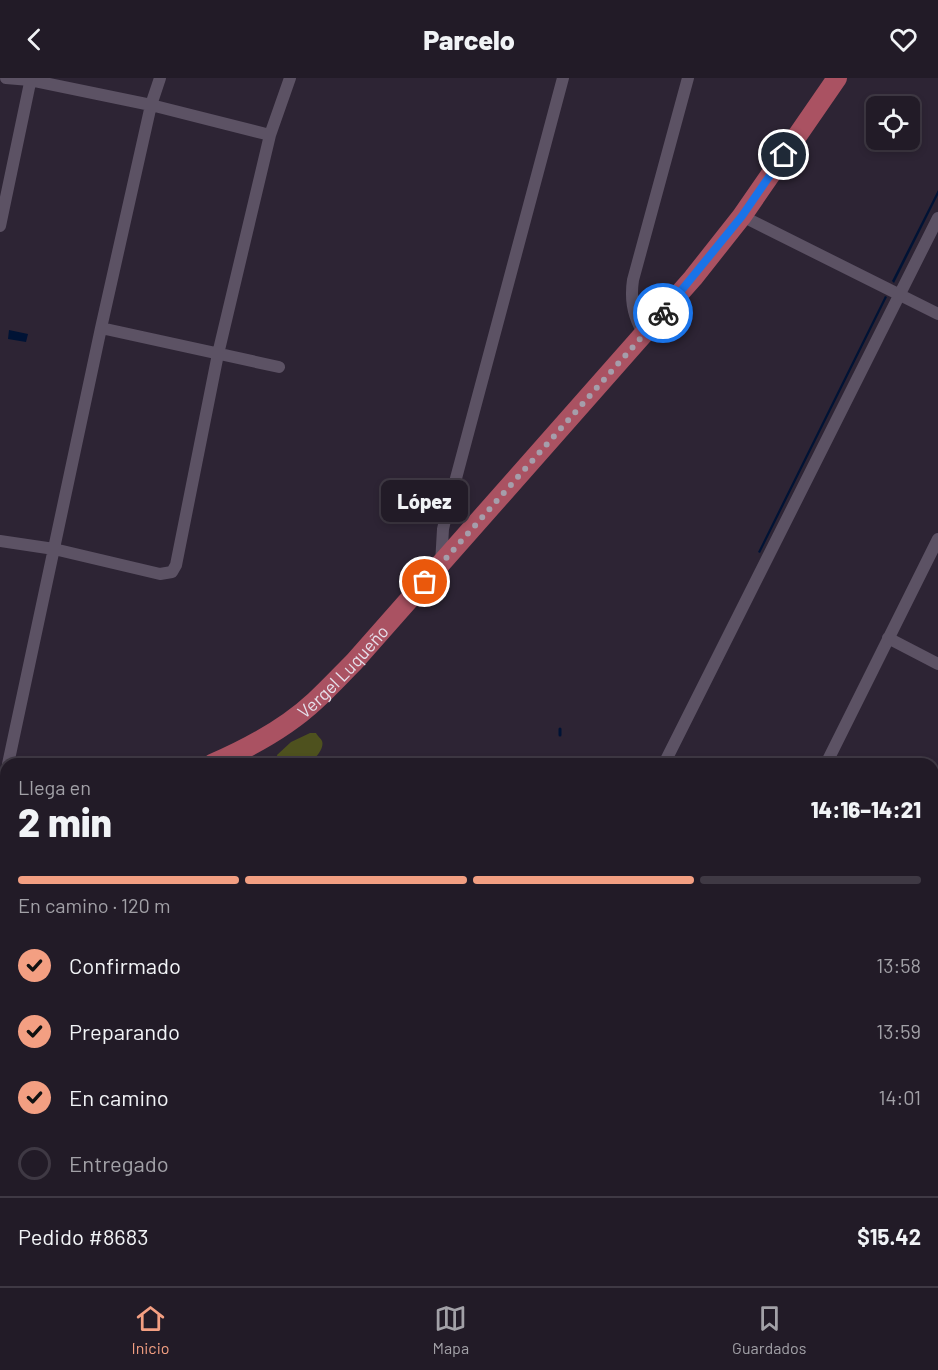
<!DOCTYPE html>
<html lang="es">
<head>
<meta charset="utf-8">
<style>
  :root { --surface:#221b27; --page:#2a242f; --text:#f1f3f6; --muted:#a2a1a7; --line:#3f3944; --accent:#f39f82 }
  body { margin:0; font-family:Barlow,sans-serif; background:var(--page); color:var(--text); height:100vh; display:flex; flex-direction:column; font-size:22px; white-space:nowrap }
  * { box-sizing:border-box; margin:0 }
  p { font-size:20px; color:var(--muted) }
  .icon { flex:none; width:33px; height:33px; fill:none; stroke:currentColor; stroke-width:2; stroke-linecap:round; stroke-linejoin:round }
  .map { position:relative; flex:1; overflow:hidden }
  .side { position:absolute; left:0px; top:680px; width:939px; height:530px; display:flex; flex-direction:column; background:var(--surface); border-radius:18px 18px 0 0; box-shadow:0 3px 9px #0003,0 0 0 2px var(--line) }
  .side>* { flex:none }
  .controls { position:absolute; left:866px; top:18px; display:grid; gap:12px }
  .controls a { display:grid; place-items:center; width:54px; height:54px; border-radius:9px; background:var(--surface); box-shadow:0 3px 9px #0003,0 0 0 2px var(--line); font-size:30px }
  .pin { position:absolute; display:grid; place-items:center; width:51px; height:51px; color:#fff; margin:-26px; border:3px solid #fff; border-radius:50%; box-shadow:0 2px 6px #0007 }
  .courier { position:absolute; display:grid; place-items:center; width:60px; height:60px; margin:-30px; border:4px solid #1a73e8; border-radius:50%; background:#fff; color:#222; box-shadow:0 2px 8px #0007 }
  .bubble { position:absolute; height:42px; border-radius:9px; background:var(--surface); box-shadow:0 3px 9px #0003,0 0 0 2px var(--line); font-size:20px; font-weight:800; line-height:42px; text-align:center }
  .summary em { font-style:normal; font-weight:800 }
  .summary div { display:flex; flex-direction:column-reverse }
  .summary { display:flex; align-items:center; justify-content:space-between; height:102px; padding:0 18px }
  h1 { font-size:39px; font-weight:800; line-height:45px }
  .bar { display:grid; grid-template-columns:repeat(4,1fr); gap:9px 6px; align-content:center; height:72px; padding:0 18px }
  .bar i { height:8px; border-radius:4px; background:var(--line) }
  .bar .selected { background:var(--accent) }
  .bar p { grid-column:span 4 }
  .line { display:flex; align-items:center; gap:15px; padding:0 18px; border-top:2px solid var(--line) }
  .line div { flex:1 }
  ol { padding:0 18px; list-style:none }
  li { display:flex; align-items:center; gap:18px; height:66px }
  li p { margin-inline-start:auto }
  li .icon { padding:6px; border-radius:50%; background:var(--accent); color:#111; stroke-width:4 }
  li:last-child { color:var(--muted) }
  li i { width:33px; height:33px; border:3px solid var(--line); border-radius:50% }
  header { display:flex; justify-content:space-between; align-items:center; height:78px; padding:0 18px; background:var(--surface); font-size:27px; font-weight:800 }
  .tabs { display:flex; justify-content:space-around; align-items:center; height:84px; border-top:2px solid var(--line); background:var(--surface); font-size:16px; color:var(--muted) }
  .tabs a { display:grid; justify-items:center; gap:3px }
  .tabs .selected { color:var(--accent) }
  .map>svg:first-child { display:block }
  .green { fill:#4e511e }
  .water { fill:#001335 }
  .lines { fill:none; stroke-linecap:round; stroke-linejoin:round }
  .stream { stroke:#001335; stroke-width:3 }
  .street { stroke:#5c5264; stroke-width:12 }
  .secondary { stroke:#5c5264; stroke-width:18 }
  .primary { stroke:#aa5262; stroke-width:20 }
  .done { stroke:#a59eab; stroke-width:6; stroke-dasharray:0 10.8 }
  .route { stroke:#1a73e8; stroke-width:8 }
  .labels { text-anchor:middle; dominant-baseline:central; stroke-width:6; stroke-linejoin:round; paint-order:stroke }
  .street-label { font-size:18px; fill:#e6e0eb; stroke:#130f16 }
</style>
</head>
<body>
<header><svg class="icon" aria-label="back" viewBox="0 0 24 24"><path d="M15 5l-7 7 7 7"/></svg>Parcelo<svg class="icon" aria-label="heart" viewBox="0 0 24 24"><path d="M12 20l-8-8c-3-5 5-10 8-4 3-6 11-1 8 4z"/></svg></header>
<div class="map">
<svg width="938" height="1208" viewBox="0 0 938 1208">
  <rect width="100%" height="100%" fill="#2d2434"/>
  <path class="green" d="M 310,655 L 316,655 C 317,657 322,662 322,663 C 325,671 313,684 306,686 C 302,686 282,683 278,682 L 277,677 L 291,664 Z
    M 539,1203 L 628,1203 L 635,1208 L 538,1208 Z
    M 780,1203 L 853,1203 L 852,1208 L 782,1208 Z"/>
  <path class="water" d="M 938,112 L 938,117 L 894,205 L 892,203 Z
    M 885,218 L 887,219 L 760,475 L 758,474 Z
    M 9,252 L 28,256 L 26,264 L 8,261 Z"/>
  <g class="lines">
    <path class="stream" d="M 560,657 L 560,651"/>
    <path class="street" d="M 6,0 L 30,2 L 151,27 L 270,57
      M 742,138 L 938,236
      M 0,148 L 31,0
      M 101,250 L 279,289
      M 645,257 C 633,240 630,222 633,202 L 688,0
      M 0,463 L 54,471 L 160,496 L 172,494 L 176,487 L 218,276 L 270,57 L 290,0
      M 441,486 L 443,451 L 447,434 L 563,0
      M 888,560 L 938,586
      M 8,686 L 101,250 L 151,27 L 160,0
      M 664,686 L 938,140
      M 826,686 L 938,461
      M 0,722 L 6,694
      M 0,992 L 6,992
      M 0,1118 L 6,1119
      M 229,1208 L 229,1203
      M 417,1208 L 418,1203
      M 709,1208 L 710,1203
      M 856,1208 L 858,1203"/>
    <path class="secondary" d="M 933,961 L 938,963"/>
    <g class="primary">
      <path id="s1" d="M 212,686 C 249,670 285,651 315,623 C 329,610 341,597 354,584 L 693,200 L 742,138 L 837,0"/>
      <path d="M 0,751 L 6,750"/>
    </g>
  </g>
  <g class="lines">
    <path class="done" d="M 425,504 L 663,235"/>
    <path class="route" d="M 663,235 L 742,138 L 784,77"/>
  </g>
  <g class="labels">
    <g class="street-label">
      <text stroke="none"><textPath href="#s1" startOffset="162">Vergel Luqueño</textPath></text>
    </g>
  </g>
</svg>
<div class="controls">
<a><svg class="icon" aria-label="locate" viewBox="0 0 24 24"><circle cx="12" cy="12" r="6"/><path d="M12 2v4M12 18v4M2 12h4M18 12h4"/></svg></a>
</div>
<div class="pin" style="left:425px;top:504px;background:#ea580c"><svg class="icon" aria-label="bag" viewBox="0 0 24 24"><path d="M5 8h14l-1 12H6zM9 8a3 3 0 0 1 6 0"/></svg></div>
<div class="pin" style="left:784px;top:77px;background:#1f2937"><svg class="icon" aria-label="home" viewBox="0 0 24 24"><path d="M3 11l9-7 9 7M6 9v11h12V9"/></svg></div>
<div class="courier" style="left:663px;top:235px"><svg class="icon" aria-label="bike" viewBox="0 0 24 24"><circle cx="6" cy="16" r="4"/><circle cx="18" cy="16" r="4"/><path d="M6 16l4-8h5l3 8M10 8l3 8H6M13 5h3"/></svg></div>
<div class="bubble" style="left:381px;top:402px;width:87px">López</div>
<section class="side">
<div class="summary"><div><h1>2 min</h1><p>Llega en</p></div><em>14:16–14:21</em></div>
<div class="bar"><i class="selected"></i><i class="selected"></i><i class="selected"></i><i></i><p>En camino · 120 m</p></div>
<ol>
<li><svg class="icon" aria-label="check" viewBox="0 0 24 24"><path d="M5 12l5 5 9-10"/></svg>Confirmado<p>13:58</p></li>
<li><svg class="icon" aria-label="check" viewBox="0 0 24 24"><path d="M5 12l5 5 9-10"/></svg>Preparando<p>13:59</p></li>
<li><svg class="icon" aria-label="check" viewBox="0 0 24 24"><path d="M5 12l5 5 9-10"/></svg>En camino<p>14:01</p></li>
<li><i></i>Entregado</li>
</ol>
<div class="line" style="height:78px"><div>Pedido #8683</div><b>$15.42</b></div>
</section>
</div>
<nav class="tabs">
<a class="selected"><svg class="icon" aria-label="home" viewBox="0 0 24 24"><path d="M3 11l9-7 9 7M6 9v11h12V9"/></svg>Inicio</a>
<a><svg class="icon" aria-label="map" viewBox="0 0 24 24"><path d="M3 6l6-2 6 2 6-2v14l-6 2-6-2-6 2zM9 4v14M15 6v14"/></svg>Mapa</a>
<a><svg class="icon" aria-label="saved" viewBox="0 0 24 24"><path d="M7 4h10v16l-5-4-5 4z"/></svg>Guardados</a>
</nav>
</body>
</html>
